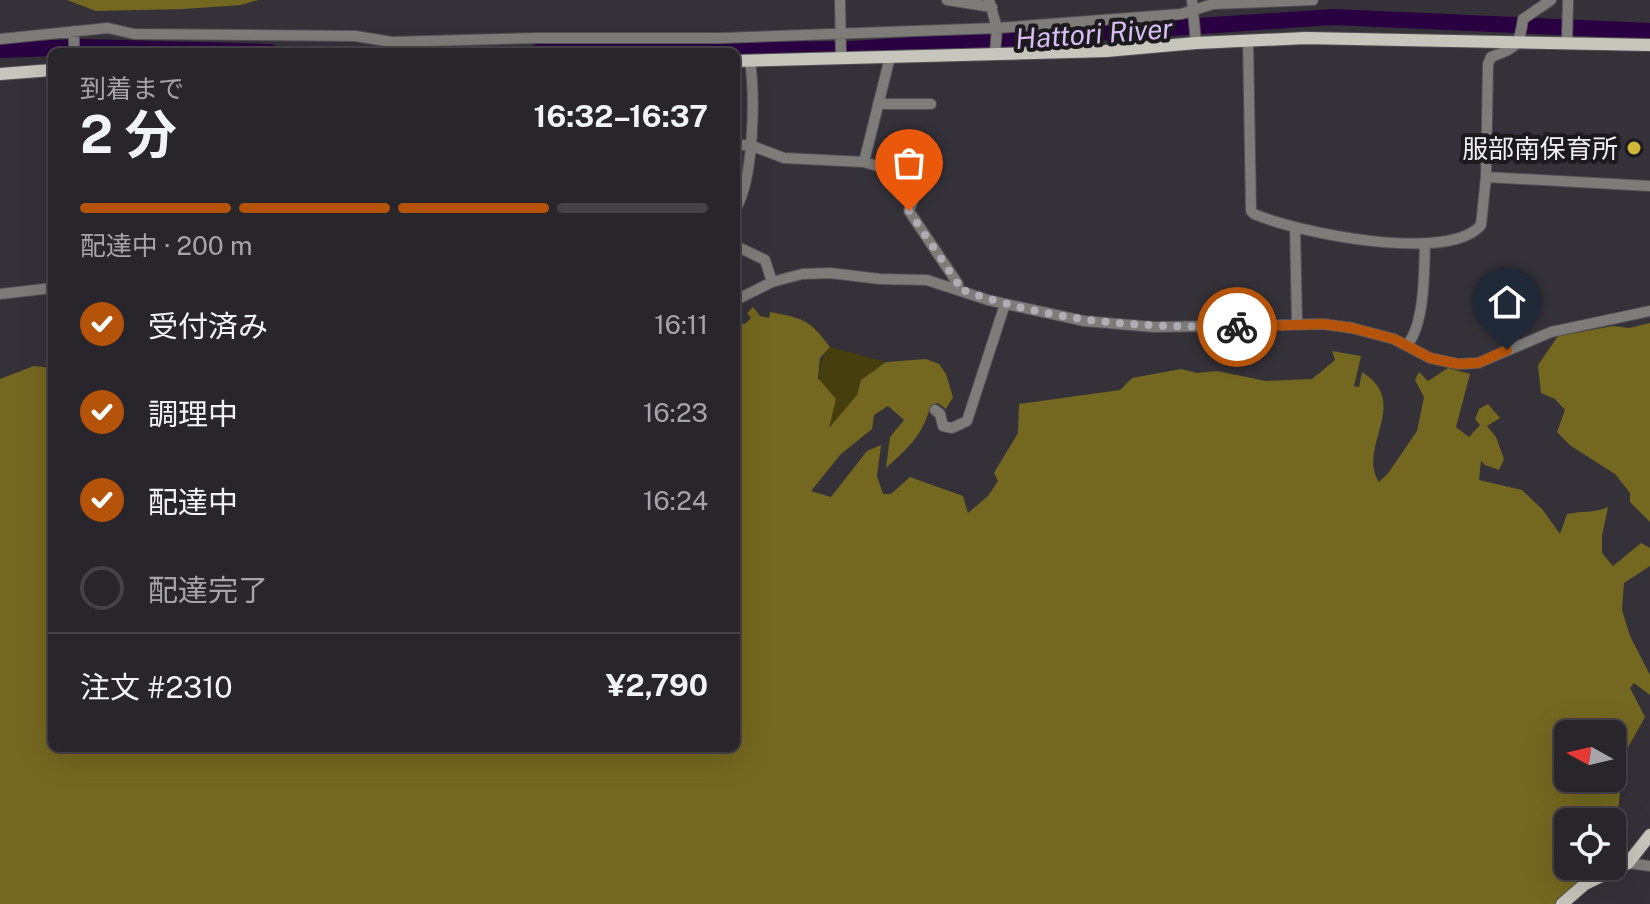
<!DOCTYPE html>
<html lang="ja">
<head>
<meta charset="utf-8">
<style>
  :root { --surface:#28252b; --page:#343137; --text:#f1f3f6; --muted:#a5a5a9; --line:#444247; --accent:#b45309 }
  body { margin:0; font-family:"Public Sans","Noto Sans JP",sans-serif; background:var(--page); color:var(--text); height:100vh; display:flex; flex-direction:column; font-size:30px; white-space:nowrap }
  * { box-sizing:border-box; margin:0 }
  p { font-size:26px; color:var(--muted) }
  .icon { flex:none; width:44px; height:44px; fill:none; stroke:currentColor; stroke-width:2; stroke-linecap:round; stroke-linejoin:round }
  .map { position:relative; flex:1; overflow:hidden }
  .drawer { position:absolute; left:48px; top:48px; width:692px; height:704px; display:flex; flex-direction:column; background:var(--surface); border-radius:12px; box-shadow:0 8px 32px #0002,0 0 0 2px var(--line) }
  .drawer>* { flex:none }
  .needle { width:52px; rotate:278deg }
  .tools { position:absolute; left:1554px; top:720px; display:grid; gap:16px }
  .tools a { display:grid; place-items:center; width:72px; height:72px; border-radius:12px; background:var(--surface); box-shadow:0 8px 32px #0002,0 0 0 2px var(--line); font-size:40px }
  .pin { position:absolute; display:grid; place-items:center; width:68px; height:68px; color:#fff; margin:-82px -34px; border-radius:50% 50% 50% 0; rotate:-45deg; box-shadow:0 0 8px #0007 }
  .pin .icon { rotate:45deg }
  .courier { position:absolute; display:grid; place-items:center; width:80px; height:80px; margin:-40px; border:6px solid #b45309; border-radius:50%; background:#fff; color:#222; box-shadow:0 2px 10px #0007 }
  .head em { font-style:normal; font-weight:700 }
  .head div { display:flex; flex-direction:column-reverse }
  .head { display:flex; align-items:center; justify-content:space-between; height:136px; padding:0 32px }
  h1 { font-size:52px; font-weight:700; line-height:60px }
  .bar { display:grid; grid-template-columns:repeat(4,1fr); gap:12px 8px; align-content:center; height:96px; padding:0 32px }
  .bar i { height:10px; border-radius:6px; background:var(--line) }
  .bar .on { background:var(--accent) }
  .bar p { grid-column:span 4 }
  .line { display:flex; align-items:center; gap:20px; padding:0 32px; border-top:2px solid var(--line) }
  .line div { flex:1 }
  ol { padding:0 32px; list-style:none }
  li { display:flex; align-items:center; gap:24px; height:88px }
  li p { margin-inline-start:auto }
  li .icon { padding:8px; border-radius:50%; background:var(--accent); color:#fff; stroke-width:4 }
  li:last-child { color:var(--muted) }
  li i { width:44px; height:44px; border:4px solid var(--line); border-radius:50% }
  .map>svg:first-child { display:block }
  .green { fill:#463e0d }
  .forest { fill:#746720 }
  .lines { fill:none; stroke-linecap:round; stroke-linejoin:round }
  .river { stroke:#2a0042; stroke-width:16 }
  .minor-casing { stroke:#534f57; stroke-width:12 }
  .major-casing { stroke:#534f57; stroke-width:14 }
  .minor { stroke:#7d7c78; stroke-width:10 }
  .major { stroke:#c7c6bc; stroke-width:12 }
  .done { stroke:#afacb3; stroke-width:8; stroke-dasharray:0 14.4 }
  .route { stroke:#b45309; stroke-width:10 }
  .poi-dot { fill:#cfb837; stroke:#1b1a1d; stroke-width:3 }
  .labels { text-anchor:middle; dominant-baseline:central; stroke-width:8; stroke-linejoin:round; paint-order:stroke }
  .poi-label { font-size:26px; fill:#f1eef4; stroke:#1b1a1d; text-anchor:end }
  .water-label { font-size:28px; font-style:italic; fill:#d9bbf5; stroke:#1b1a1d }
</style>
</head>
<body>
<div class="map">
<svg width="1650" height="904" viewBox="0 0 1650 904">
  <rect width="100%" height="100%" fill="#353139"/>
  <path class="green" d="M 830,347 L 886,362 L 861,380 L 857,395 L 828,430 C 823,402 810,370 830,347 Z"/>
  <path class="forest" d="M 67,0 L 258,0 L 241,5 L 184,9 L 96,11 Z
    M 753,307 L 760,316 L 769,318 L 770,312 C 804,319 808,318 830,347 L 820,358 L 818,378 L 836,399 L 829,428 L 857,395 L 861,380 L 886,362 L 926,359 L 939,364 L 946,374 L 953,397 L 946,409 L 938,403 L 931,405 C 922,436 910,446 886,468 L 890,437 L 904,420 L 888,406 L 874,415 L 872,429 L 841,454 L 811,491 L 831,497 L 867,451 L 881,445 L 877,476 L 883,494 L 891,494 L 910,477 L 963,496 L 968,513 L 988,496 L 998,481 L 994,473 L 1018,433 L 1019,404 L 1120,390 L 1132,378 L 1181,369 L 1197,373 L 1217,371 L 1266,381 L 1312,379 L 1335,360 L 1332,351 L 1361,356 L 1354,386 L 1359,387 L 1362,372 C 1412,403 1356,447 1379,482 L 1389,472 L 1417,431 L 1424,397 L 1415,380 L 1419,372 L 1428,381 L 1448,368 L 1470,374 L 1456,427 L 1469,437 L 1480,425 L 1475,419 L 1479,409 L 1488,404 L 1500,418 L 1487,426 L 1496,437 L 1504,459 L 1499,470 L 1485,465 L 1481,461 L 1479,480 L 1522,490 L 1542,509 L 1560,534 L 1567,514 C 1581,511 1596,513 1608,507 L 1602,536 L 1602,553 L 1613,566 L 1641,543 L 1650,548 L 1650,566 L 1624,583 L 1622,610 L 1630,636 L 1650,675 L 1650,695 L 1634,683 L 1630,688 L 1645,717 L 1626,751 L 1612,743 L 1612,734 L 1568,734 L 1568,778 L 1609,778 L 1605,784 L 1620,790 L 1618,815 L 1612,825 L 1612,822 L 1568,822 L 1568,866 L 1612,866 L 1607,870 L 1594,871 L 1555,904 L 0,904 L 0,379 L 34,366 L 52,368 L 52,748 L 736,748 L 736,323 L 745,324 L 751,318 L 747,313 Z
    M 1650,323 L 1650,522 L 1630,502 L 1630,493 L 1615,474 L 1571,446 L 1557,432 L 1565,410 L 1555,399 L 1541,393 L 1538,365 L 1558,336 L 1613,326 L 1629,328 Z"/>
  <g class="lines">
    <path class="river" d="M 0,50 L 83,47 L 270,52
      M 538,52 L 853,49 L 1334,17 L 1650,31"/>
    <g class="minor-casing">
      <path id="minor" d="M 840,0 L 841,58
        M 947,0 L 992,7
        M 989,0 L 997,28 L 995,54
        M 1192,0 L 1196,43
        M 74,31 L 74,52
        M 0,39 L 108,28 L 134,34 L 355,36 L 392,42 L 537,38 L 722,38 L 997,28 L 1181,14 L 1213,4 L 1313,0
        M 1248,40 L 1251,211 L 1254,214 C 1296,232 1448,264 1481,225 L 1486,177 L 1488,64 L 1491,57 C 1517,47 1519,47 1523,19 L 1551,0
        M 1567,43 L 1568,0
        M 878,104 L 931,104
        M 736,145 L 750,145 L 784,158 L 864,162 L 894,171 L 917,187 L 909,211 L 958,284 L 957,288
        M 864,162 L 890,57
        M 1486,177 L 1650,186
        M 736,208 C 754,179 755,96 750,61
        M 1295,227 L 1297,324
        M 736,246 L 765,260 L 772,282
        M 0,294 L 52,288
        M 736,300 L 772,282 L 802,274 L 830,273 L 880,279 L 927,280 L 988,300 L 1084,321 L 1154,327 L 1323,324 L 1352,328 L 1394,339 L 1430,358 L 1458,364 L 1478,363 L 1551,332 L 1650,311
        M 1408,344 C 1425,321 1424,272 1425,244
        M 935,410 L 940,414 L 943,426 L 952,428 L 967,421 L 1005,304
        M 1628,863 L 1650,866"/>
    </g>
    <g class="major-casing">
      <path id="major" d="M 736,61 L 1106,51 L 1196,43 L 1306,38 L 1650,45
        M 0,74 L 52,70
        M 1562,904 L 1585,884 L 1628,863 L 1650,835"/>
    </g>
    <use href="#minor" class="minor"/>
    <use href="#major" class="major"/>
  </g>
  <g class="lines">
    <path class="done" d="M 909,211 L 958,284 L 957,288 C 1052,323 1137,327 1237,327"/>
    <path class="route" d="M 1237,327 L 1323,324 L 1352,328 L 1394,339 L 1430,358 L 1458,364 L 1478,363 L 1507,350"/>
  </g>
  <circle class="poi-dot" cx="1634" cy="148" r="8"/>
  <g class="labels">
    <g class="poi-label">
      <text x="1618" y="148">服部南保育所</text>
    </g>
    <g class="water-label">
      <text transform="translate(1094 33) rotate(-4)">Hattori River</text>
    </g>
  </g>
</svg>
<div class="tools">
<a><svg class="needle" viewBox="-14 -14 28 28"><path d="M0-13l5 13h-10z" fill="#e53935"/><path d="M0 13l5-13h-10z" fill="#a5a5a9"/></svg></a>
<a><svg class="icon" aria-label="locate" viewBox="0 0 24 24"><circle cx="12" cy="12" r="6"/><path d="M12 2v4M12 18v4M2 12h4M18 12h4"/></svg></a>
</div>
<div class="pin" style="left:909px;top:211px;background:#ea580c"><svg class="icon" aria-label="bag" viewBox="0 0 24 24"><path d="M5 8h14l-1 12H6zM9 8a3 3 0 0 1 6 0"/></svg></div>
<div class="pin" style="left:1507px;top:350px;background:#1f2937"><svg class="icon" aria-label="home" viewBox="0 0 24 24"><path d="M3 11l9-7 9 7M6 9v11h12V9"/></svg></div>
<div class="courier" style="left:1237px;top:327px"><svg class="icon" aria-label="bike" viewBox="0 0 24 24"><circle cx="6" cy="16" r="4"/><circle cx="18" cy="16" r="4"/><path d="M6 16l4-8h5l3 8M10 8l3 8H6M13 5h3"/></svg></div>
<section class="drawer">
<div class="head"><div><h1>2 分</h1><p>到着まで</p></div><em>16:32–16:37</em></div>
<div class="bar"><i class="on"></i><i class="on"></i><i class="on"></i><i></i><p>配達中 · 200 m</p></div>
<ol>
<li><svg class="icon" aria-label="check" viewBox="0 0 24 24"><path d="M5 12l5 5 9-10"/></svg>受付済み<p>16:11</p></li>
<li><svg class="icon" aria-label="check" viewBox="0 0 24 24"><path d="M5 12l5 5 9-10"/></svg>調理中<p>16:23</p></li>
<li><svg class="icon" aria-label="check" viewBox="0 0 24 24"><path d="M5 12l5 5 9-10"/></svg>配達中<p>16:24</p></li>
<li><i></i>配達完了</li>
</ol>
<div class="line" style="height:104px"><div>注文 #2310</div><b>¥2,790</b></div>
</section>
</div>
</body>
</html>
